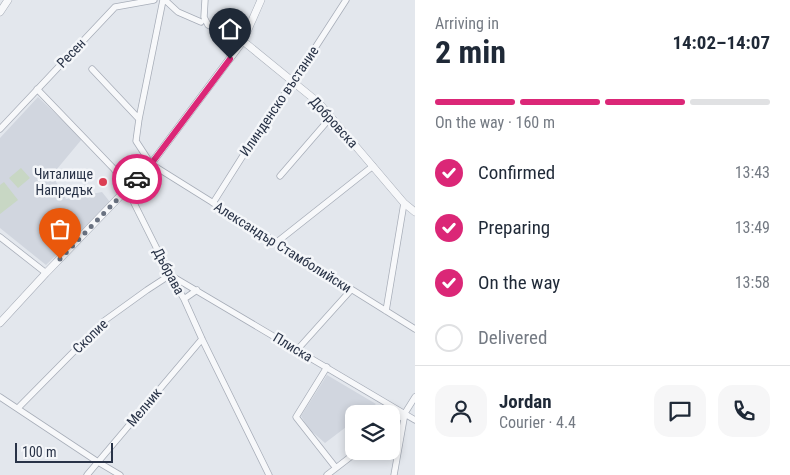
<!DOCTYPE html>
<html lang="en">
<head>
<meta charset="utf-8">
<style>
  :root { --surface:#fff; --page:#f6f6f7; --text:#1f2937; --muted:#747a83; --line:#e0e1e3; --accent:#db2777 }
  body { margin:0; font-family:"Roboto Condensed",sans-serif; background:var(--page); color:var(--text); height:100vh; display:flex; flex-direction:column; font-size:19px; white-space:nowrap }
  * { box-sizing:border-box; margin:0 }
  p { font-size:16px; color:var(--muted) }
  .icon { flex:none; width:28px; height:28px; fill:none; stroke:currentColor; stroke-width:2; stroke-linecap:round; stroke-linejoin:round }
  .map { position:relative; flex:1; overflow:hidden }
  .details { display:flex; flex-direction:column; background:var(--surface); width:375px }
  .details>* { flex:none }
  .controls { position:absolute; left:345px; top:405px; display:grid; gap:10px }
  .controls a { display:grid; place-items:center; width:55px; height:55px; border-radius:10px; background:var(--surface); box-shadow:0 2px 8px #0003; font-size:25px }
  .scale { position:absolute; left:15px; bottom:12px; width:98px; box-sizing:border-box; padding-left:5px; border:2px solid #293347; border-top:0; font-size:14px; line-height:18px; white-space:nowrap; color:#293347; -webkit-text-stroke:4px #f4f6f9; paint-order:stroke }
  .pin { position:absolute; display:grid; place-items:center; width:42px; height:42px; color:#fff; margin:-51px -21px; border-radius:50% 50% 50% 0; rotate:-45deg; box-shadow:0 0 5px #0007 }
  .pin .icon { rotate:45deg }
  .courier { position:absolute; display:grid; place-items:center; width:50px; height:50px; margin:-25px; border:4px solid #db2777; border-radius:50%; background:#fff; color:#222; box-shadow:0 1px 6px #0007 }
  .overview em { font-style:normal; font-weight:700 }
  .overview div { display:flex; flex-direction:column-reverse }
  .overview { display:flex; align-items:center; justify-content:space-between; height:85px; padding:0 20px }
  h1 { font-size:32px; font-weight:700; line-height:38px }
  .bar { display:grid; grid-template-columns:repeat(4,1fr); gap:8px 5px; align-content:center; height:60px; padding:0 20px }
  .bar i { height:6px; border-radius:4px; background:var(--line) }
  .bar .active { background:var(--accent) }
  .bar p { grid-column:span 4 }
  .line { display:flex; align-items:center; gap:12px; padding:0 20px; border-top:1px solid var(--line) }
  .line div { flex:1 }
  .round { display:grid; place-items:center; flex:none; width:52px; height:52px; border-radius:15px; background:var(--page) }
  ol { padding:0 20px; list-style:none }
  li { display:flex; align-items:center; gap:15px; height:55px }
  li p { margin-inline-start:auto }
  li .icon { padding:5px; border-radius:50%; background:var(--accent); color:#fff; stroke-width:4 }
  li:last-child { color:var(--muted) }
  li i { width:28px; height:28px; border:2px solid var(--line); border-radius:50% }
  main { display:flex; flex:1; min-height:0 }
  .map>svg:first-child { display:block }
  .built { fill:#d1d6df }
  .green { fill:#c8d7c4 }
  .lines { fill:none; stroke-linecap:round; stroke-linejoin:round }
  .minor-casing { stroke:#a7adb8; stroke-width:7 }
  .tertiary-casing { stroke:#a7adb8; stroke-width:8 }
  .minor { stroke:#f7f8fa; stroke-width:5.5 }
  .tertiary { stroke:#f7f8fa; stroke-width:7 }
  .done { stroke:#6a7281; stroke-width:5; stroke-dasharray:0 9 }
  .route { stroke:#db2777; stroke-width:6 }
  .poi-dot { fill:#dc3e53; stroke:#f4f6f9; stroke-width:2 }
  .labels { text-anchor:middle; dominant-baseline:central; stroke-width:5; stroke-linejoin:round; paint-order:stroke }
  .street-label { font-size:14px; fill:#293347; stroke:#f4f6f9 }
  .poi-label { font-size:14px; fill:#293347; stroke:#f4f6f9; text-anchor:end }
</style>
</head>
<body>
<main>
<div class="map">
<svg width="415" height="475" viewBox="0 0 415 475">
  <rect width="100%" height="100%" fill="#e3e7ed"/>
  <path class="built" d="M 38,97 L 82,139 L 52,175 L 66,199 L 102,192 L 110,202 L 46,265 L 0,228 L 0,138 Z
    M 327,375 L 376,404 L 363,414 L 354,414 L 354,421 L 325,443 L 309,429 L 301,416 Z"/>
  <path class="green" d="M 21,168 L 30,178 L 18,188 L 9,178 Z
    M 4,182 L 18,200 L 0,214 L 0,185 Z"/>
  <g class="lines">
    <g class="minor-casing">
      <path id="minor" d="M 163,0 L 139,119 L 136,141 L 151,164 L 415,329
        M 165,0 L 178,12 L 201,22
        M 205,0 L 204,17 L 208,25 L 243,41
        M 92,69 L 139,119
        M 37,89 L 114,169 L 127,189 L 170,275 L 184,299 L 202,339 L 269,475
        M 0,129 L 115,7 L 154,0
        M 280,176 L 331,117
        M 213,203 L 263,124 L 293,82 L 346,0
        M 0,237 L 46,273
        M 277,242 L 373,166
        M 184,299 L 197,290
        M 386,311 L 404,203
        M 297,350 L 351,290
        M 327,367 L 296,417 L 336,468
        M 0,397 L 98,462 L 120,475
        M 18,408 L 104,321 L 147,290 L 170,275 L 415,420
        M 391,424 L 405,413
        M 87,475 L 202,339
        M 327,475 L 358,451
        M 394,475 L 405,413 L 415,397"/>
    </g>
    <g class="tertiary-casing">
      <path id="tertiary" d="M 0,12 L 8,0
        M 243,41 L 319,103 L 404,203 L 415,212
        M 0,323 L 46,273 L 151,164 L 243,41 L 261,0"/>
    </g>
    <use href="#minor" class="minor"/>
    <use href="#tertiary" class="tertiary"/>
  </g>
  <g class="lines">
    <path class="done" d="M 60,259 L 137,179"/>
    <path class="route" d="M 137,179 L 151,164 L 230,59"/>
  </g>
  <circle class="poi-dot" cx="103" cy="182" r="5"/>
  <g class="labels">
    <g class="street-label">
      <text transform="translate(71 53) rotate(-46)">Ресен</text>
      <text transform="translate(279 101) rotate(-56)">Илинденско въстание</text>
      <text transform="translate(334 122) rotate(48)">Добровска</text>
      <text transform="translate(283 247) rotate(32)">Александър Стамболийски</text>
      <text transform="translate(169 271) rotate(62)">Дъбрава</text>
      <text transform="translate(90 336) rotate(-44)">Скопие</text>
      <text transform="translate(293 347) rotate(31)">Плиска</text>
      <text transform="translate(144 407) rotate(-50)">Мелник</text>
    </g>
    <g class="poi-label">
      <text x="93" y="174">Читалище<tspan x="93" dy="16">Напредък</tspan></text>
    </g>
  </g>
</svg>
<div class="controls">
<a><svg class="icon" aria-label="layers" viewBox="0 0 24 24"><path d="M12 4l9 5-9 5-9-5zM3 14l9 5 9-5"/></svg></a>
</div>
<div class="scale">100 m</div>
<div class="pin" style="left:60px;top:259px;background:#ea580c"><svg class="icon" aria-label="bag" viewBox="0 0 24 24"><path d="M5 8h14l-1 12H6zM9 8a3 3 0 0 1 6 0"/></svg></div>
<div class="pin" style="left:230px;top:59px;background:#1f2937"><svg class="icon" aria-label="home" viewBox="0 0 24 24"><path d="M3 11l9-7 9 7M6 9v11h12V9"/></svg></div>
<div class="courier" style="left:137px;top:179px"><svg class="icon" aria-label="car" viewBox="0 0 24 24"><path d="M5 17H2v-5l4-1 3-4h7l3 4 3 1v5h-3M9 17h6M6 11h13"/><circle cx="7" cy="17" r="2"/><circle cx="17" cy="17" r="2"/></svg></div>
</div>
<section class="details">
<div class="overview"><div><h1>2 min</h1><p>Arriving in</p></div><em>14:02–14:07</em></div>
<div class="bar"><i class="active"></i><i class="active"></i><i class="active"></i><i></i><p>On the way · 160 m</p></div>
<ol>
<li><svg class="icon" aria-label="check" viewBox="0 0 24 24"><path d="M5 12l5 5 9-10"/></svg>Confirmed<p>13:43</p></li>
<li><svg class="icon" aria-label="check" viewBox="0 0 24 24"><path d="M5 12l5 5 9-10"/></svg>Preparing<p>13:49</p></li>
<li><svg class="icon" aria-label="check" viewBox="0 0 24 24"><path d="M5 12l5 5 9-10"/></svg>On the way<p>13:58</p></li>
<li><i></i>Delivered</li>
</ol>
<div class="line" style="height:90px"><a class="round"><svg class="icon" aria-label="person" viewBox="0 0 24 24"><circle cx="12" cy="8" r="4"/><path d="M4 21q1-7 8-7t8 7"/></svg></a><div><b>Jordan</b><p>Courier · 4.4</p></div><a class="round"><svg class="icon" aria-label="chat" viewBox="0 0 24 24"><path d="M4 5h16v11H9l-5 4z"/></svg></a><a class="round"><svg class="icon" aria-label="phone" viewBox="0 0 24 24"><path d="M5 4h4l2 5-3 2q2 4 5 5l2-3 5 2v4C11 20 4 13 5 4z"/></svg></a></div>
</section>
</main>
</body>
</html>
